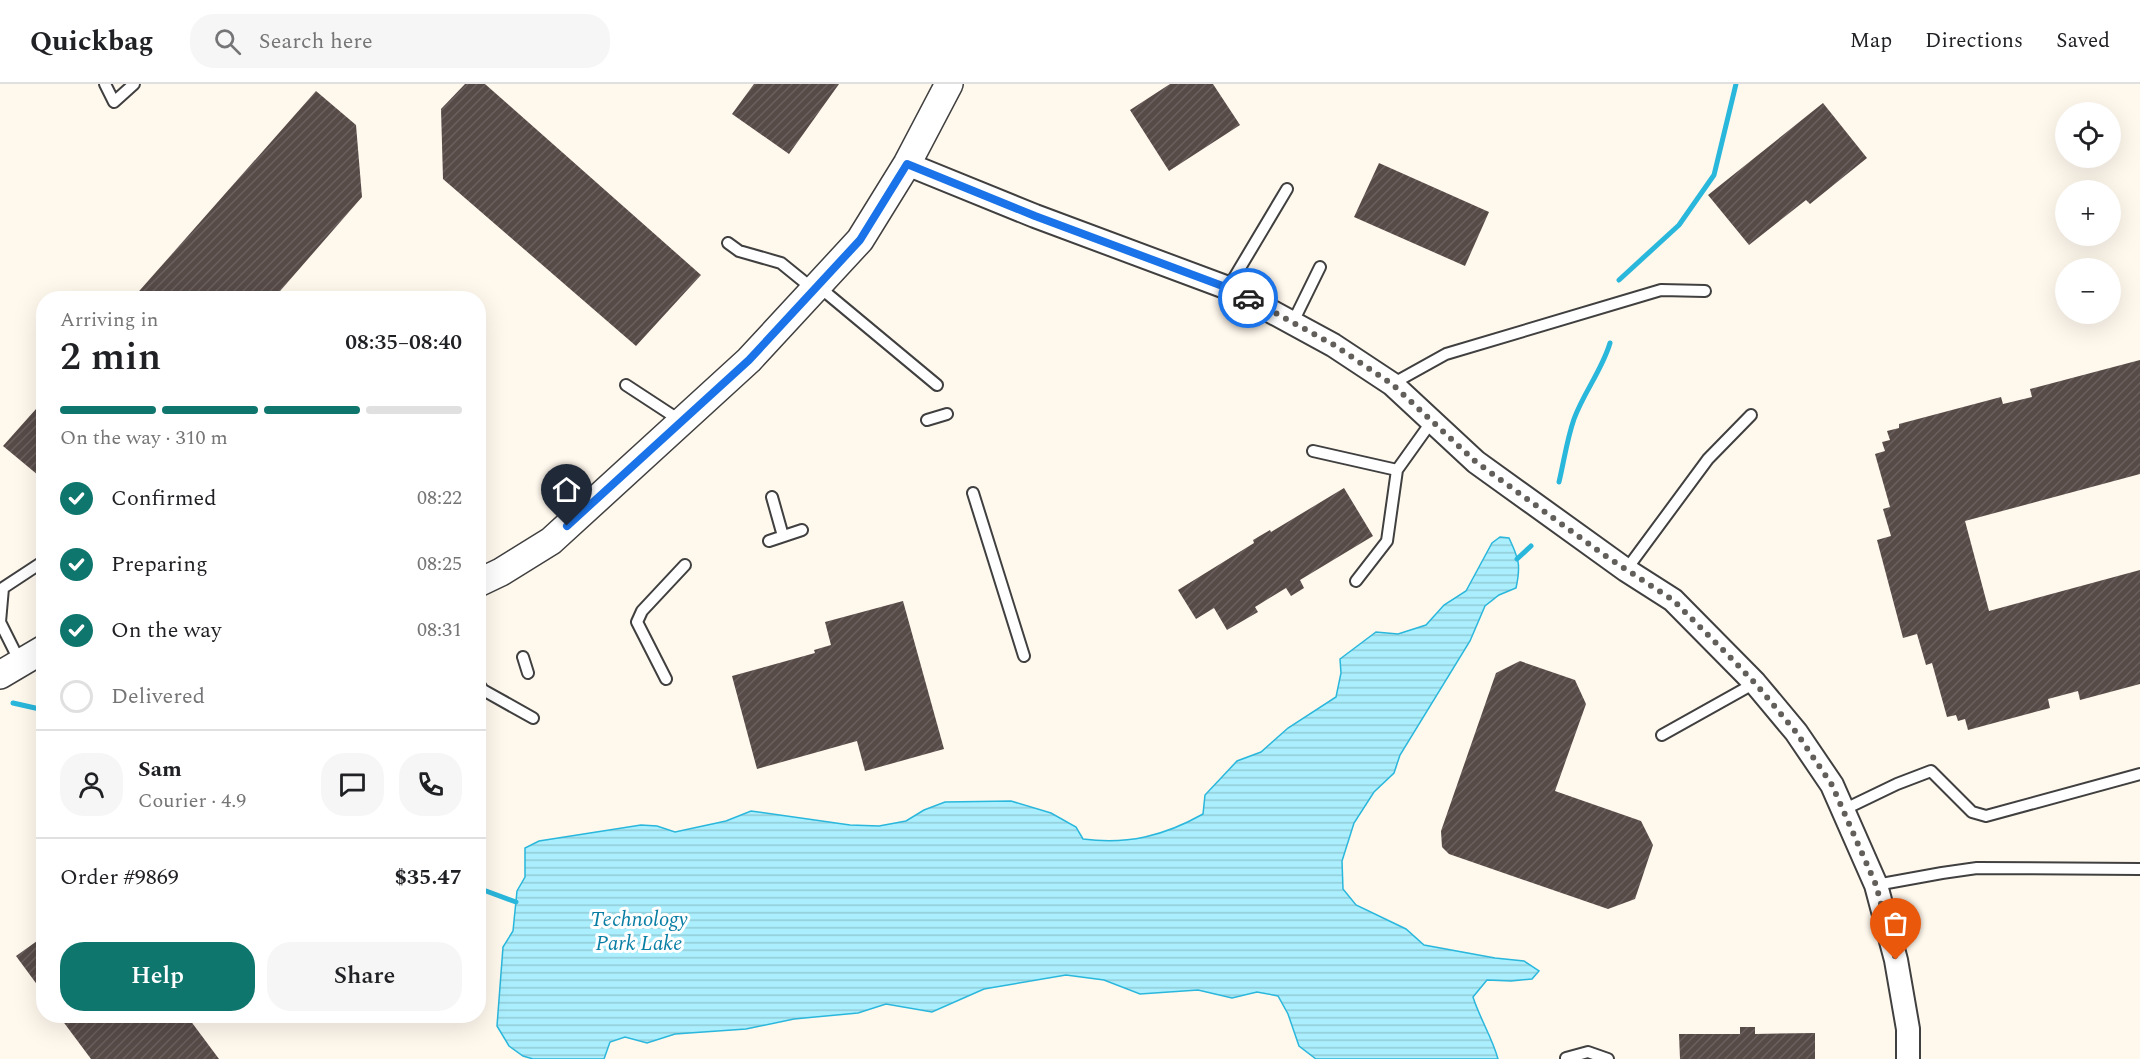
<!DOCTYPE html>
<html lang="en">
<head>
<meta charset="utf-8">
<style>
  :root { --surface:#fff; --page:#f6f6f6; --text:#202124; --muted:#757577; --line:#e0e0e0; --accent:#0f766e }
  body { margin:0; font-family:Spectral,serif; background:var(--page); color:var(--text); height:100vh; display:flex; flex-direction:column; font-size:22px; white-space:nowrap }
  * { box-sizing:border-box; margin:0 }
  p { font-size:20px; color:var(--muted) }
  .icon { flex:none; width:33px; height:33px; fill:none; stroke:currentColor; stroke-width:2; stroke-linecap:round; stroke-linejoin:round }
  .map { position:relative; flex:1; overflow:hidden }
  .side { position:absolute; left:36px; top:207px; width:450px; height:732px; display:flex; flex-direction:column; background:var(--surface); border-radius:24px; box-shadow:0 6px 24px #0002 }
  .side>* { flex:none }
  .buttons { position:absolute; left:2055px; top:18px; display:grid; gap:12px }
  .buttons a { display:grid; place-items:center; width:66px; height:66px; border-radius:50%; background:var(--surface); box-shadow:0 6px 24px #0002; font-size:30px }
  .pin { position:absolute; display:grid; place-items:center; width:51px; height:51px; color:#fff; margin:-62px -26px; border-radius:50% 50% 50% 0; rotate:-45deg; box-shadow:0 0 6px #0007 }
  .pin .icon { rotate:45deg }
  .courier { position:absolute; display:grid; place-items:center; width:60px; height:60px; margin:-30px; border:4px solid #1a73e8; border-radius:50%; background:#fff; color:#222; box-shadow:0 2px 8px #0007 }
  .overview em { font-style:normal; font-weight:600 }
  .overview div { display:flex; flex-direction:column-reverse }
  .overview { display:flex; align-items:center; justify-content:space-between; height:102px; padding:0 24px }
  h1 { font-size:39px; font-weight:600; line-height:45px }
  .bar { display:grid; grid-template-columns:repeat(4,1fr); gap:9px 6px; align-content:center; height:72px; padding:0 24px }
  .bar i { height:8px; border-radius:4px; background:var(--line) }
  .bar .current { background:var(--accent) }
  .bar p { grid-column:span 4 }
  .line { display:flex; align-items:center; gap:15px; padding:0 24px; border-top:2px solid var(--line) }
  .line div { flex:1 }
  .round { display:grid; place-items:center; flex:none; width:63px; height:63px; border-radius:24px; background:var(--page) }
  ol { padding:0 24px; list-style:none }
  li { display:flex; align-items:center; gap:18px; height:66px }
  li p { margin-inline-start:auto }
  li .icon { padding:6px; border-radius:50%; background:var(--accent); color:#fff; stroke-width:4 }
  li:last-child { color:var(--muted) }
  li i { width:33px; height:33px; border:3px solid var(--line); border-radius:50% }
  .button { display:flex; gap:12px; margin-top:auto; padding:12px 24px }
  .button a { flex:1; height:69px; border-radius:24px; background:var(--accent); color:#fff; font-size:24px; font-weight:600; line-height:69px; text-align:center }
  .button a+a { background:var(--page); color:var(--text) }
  header { display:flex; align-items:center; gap:36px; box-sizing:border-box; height:84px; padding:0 30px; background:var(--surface); border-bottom:2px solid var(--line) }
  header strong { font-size:28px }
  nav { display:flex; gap:33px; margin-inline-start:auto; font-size:21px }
  .search { width:420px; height:54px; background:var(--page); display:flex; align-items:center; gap:15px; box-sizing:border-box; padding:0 21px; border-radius:24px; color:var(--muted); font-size:22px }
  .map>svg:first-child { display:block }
  .water { fill:url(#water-rules); stroke:#2ab7dc; stroke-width:1.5 }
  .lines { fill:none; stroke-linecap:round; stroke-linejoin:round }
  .stream { stroke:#2ab7dc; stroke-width:5 }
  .building { fill:url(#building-hatch) }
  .service-casing { stroke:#404040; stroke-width:14 }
  .minor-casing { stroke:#404040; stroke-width:26 }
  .tertiary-casing { stroke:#404040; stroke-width:30 }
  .service { stroke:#fff; stroke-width:10 }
  .minor { stroke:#fff; stroke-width:22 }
  .tertiary { stroke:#fff; stroke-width:27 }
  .done { stroke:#625f5b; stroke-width:6; stroke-dasharray:0 10.8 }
  .route { stroke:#1a73e8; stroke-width:8 }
  .labels { text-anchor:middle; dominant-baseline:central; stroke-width:6; stroke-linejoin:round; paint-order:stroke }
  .water-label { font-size:21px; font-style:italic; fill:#097ea4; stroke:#fff }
</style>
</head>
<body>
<header>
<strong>Quickbag</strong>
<div class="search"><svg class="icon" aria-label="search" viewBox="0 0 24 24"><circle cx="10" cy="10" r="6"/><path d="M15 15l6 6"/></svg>Search here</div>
<nav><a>Map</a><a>Directions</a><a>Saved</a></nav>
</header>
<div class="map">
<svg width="2140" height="975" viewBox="0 0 2140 975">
  <defs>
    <pattern id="water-rules" width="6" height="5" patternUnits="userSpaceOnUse" patternTransform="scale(1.5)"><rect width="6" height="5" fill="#abeefd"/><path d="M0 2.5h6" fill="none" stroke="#92cbd8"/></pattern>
    <pattern id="building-hatch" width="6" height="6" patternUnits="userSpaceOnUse" patternTransform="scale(1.5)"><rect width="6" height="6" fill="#574b48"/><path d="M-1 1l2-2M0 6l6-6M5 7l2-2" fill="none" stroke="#6a605e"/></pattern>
  </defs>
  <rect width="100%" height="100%" fill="#fff8ed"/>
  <path class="water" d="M 1500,453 L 1509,454 C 1519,475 1521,481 1516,504 L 1499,511 L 1485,522 L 1470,557 L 1400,671 L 1394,689 L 1374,708 L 1354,739 L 1342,777 L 1343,805 L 1356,821 L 1406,845 L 1424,861 L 1495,874 L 1524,877 L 1539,887 L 1532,895 L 1511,897 L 1487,896 L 1473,913 C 1480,935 1492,953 1498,975 L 1316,975 L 1299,962 L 1288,930 L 1278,912 L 1257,908 L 1232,914 L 1198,906 L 1140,910 L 1104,896 L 1066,891 L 984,905 L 932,928 L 886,920 L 858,929 L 794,935 L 746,945 L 675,950 L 647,959 L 625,953 L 610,958 L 604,975 L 533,975 L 523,972 L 509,962 L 497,942 L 503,863 L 513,847 L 517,807 L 525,793 L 525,764 L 539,757 L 641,741 L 657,742 L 675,748 L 726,737 L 751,727 L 850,741 L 879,742 L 906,737 L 924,726 L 945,718 L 1011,717 L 1051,729 L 1076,743 L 1083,755 C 1127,761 1164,752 1203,730 L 1205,711 L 1237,677 L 1261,668 L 1288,644 L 1336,613 L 1341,589 L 1340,575 L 1376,548 L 1398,550 L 1426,541 L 1444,521 L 1466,507 L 1492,459 Z"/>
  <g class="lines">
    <path class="stream" d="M 1619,196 L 1679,141 L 1714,91 L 1736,0
      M 1559,398 C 1564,377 1567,355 1574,335 C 1584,308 1602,286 1610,259
      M 1517,475 L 1531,462
      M 13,619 L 44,626
      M 478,804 L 516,818"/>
  </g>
  <path class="building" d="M 465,0 L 485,0 L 701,191 L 636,262 L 443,95 L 441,25 Z
    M 754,0 L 839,0 L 789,70 L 732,30 Z
    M 1170,0 L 1213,0 L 1240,41 L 1169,87 L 1130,26 Z
    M 316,7 L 356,41 L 362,113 L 274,214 L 133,214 Z
    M 1823,19 L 1867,74 L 1810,120 L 1806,116 L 1749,161 L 1708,111 Z
    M 1379,79 L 1489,128 L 1465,182 L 1354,133 Z
    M 2140,276 L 2140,390 L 1965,437 L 1989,527 L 2140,486 L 2140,600 L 2080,616 L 2078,607 L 2048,615 L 2050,624 L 1968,646 L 1965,635 L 1958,637 L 1956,631 L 1947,633 L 1932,579 L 1926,581 L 1917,550 L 1903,554 L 1877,456 L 1891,452 L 1883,425 L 1890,423 L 1875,370 L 1885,367 L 1882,358 L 1890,356 L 1887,347 L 1899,344 L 1899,340 L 2001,313 L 2003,320 L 2032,313 L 2030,305 Z
    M 44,316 L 44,396 L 3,362 Z
    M 1344,404 L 1373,452 L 1300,496 L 1304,504 L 1291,512 L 1286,504 L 1255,523 L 1258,528 L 1227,546 L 1214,524 L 1196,535 L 1178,506 L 1254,459 L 1253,456 L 1270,446 L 1271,448 Z
    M 903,517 L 944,665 L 865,687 L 857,657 L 757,685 L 732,592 L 815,569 L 814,566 L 831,561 L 825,538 Z
    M 1520,577 L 1575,596 L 1586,620 L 1555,707 L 1641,737 L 1653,761 L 1635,815 L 1608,825 L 1449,770 L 1442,763 L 1441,747 L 1496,589 Z
    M 44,852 L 44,910 L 16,872 Z
    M 59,932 L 187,932 L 219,975 L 91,975 Z
    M 1740,943 L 1755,943 L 1755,950 L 1815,949 L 1815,975 L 1680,975 L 1679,950 L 1740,950 Z"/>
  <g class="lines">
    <g class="service-casing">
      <path id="service" d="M 105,0 L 114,18 L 134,0
        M 728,159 L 739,167 L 781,179 L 813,205
        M 818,202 L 937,301
        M 1228,204 L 1287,105
        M 1293,238 L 1320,183
        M 1392,300 L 1446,270 L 1661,206 L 1705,207
        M 626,301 L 681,337
        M 927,336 L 947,330
        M 1313,367 L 1397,386
        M 973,409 L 1024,572
        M 772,413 L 783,452
        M 769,457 L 802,446
        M 1626,486 L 1708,375 L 1751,331
        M 1356,497 L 1387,457 L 1397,386 L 1432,337
        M 523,573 L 528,589
        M 20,578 L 0,538 L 3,504 L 44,477
        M 666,595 L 637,538 L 642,527 L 685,481
        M 478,599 L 483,606 L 533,634
        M 1662,651 L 1755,599
        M 1843,726 L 1897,700 L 1931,687 L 1972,728 L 1986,732 L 2140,690
        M 1876,801 L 1942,789 L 1977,784 L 2140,785
        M 1566,974 L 1588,968 L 1608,975"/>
    </g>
    <g class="minor-casing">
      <path id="minor" d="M 907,80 L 1035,132 L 1228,204 L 1333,261 L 1392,300 L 1476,378 L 1626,486 L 1673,516 L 1755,599 L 1796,648 L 1832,701 L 1876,801 L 1896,876 L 1908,945 L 1908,975"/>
    </g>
    <g class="tertiary-casing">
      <path id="tertiary" d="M 478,499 L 501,488 L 551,457 L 749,276 L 860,156 L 907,80 L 949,0
        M 0,591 L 44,565"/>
    </g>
    <use href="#service" class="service"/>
    <use href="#minor" class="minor"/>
    <use href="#tertiary" class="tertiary"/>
  </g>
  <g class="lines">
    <path class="done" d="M 1248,214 L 1334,261 L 1392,300 L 1476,378 L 1607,473 L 1673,516 L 1724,567 L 1755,599 L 1796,648 L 1832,701 L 1876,801 L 1896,876"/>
    <path class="route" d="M 567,442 L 749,276 L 860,156 L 907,80 L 1035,132 L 1228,204 L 1248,214"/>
  </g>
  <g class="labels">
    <g class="water-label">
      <text x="639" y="836">Technology<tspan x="639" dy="24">Park Lake</tspan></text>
    </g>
  </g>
</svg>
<div class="buttons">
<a><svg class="icon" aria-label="locate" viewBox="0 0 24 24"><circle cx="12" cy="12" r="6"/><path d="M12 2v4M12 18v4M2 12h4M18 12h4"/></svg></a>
<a>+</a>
<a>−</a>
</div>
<div class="pin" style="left:1896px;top:876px;background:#ea580c"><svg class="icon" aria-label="bag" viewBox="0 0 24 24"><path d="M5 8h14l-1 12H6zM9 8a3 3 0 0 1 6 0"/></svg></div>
<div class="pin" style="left:567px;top:442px;background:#1f2937"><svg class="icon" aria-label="home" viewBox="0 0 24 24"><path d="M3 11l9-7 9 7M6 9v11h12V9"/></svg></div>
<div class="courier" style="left:1248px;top:214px"><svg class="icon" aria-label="car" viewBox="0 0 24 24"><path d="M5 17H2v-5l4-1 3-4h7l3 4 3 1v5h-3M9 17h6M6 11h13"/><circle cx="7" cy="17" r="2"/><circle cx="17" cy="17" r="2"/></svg></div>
<section class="side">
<div class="overview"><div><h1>2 min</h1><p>Arriving in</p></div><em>08:35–08:40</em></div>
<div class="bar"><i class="current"></i><i class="current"></i><i class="current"></i><i></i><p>On the way · 310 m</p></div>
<ol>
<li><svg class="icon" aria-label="check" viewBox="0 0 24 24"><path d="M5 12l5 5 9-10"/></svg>Confirmed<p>08:22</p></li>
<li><svg class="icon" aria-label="check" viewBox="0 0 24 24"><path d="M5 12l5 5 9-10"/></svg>Preparing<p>08:25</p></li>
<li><svg class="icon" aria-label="check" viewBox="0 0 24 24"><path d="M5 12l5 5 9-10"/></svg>On the way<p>08:31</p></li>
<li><i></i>Delivered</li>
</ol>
<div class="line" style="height:108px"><a class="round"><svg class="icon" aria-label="person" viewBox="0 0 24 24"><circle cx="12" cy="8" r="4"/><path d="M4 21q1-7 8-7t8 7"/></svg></a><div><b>Sam</b><p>Courier · 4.9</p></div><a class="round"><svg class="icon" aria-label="chat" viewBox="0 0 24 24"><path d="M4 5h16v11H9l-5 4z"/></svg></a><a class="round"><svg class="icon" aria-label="phone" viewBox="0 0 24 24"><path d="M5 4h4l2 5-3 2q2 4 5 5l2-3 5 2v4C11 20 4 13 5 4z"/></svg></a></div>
<div class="line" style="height:78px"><div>Order #9869</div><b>$35.47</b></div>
<div class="button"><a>Help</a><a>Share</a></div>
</section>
</div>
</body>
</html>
